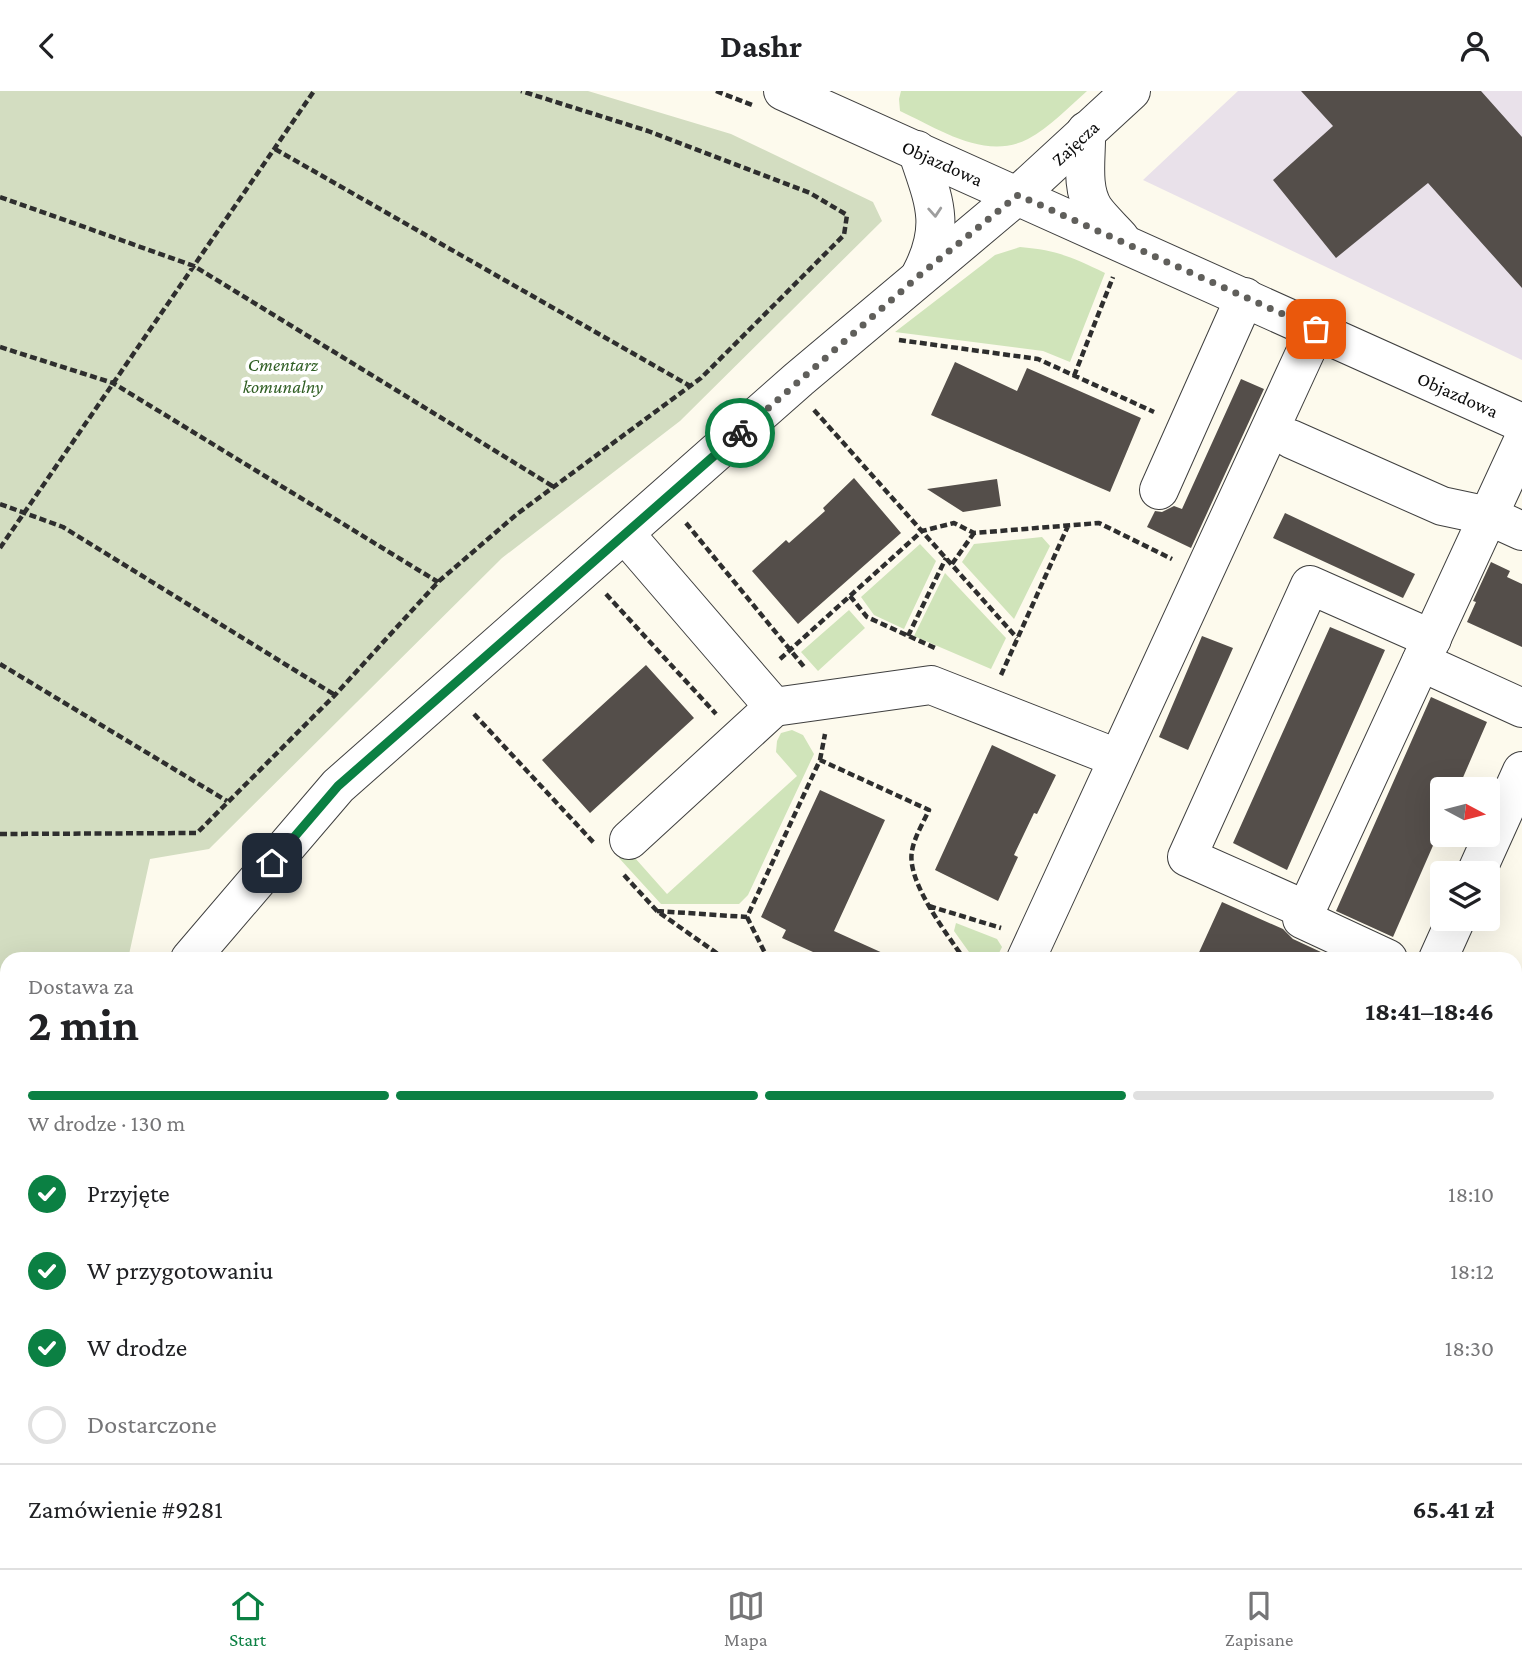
<!DOCTYPE html>
<html lang="pl">
<head>
<meta charset="utf-8">
<style>
  :root { --surface:#fff; --page:#f2f2f2; --text:#202124; --muted:#757577; --line:#e0e0e0; --accent:#0b8043 }
  body { margin:0; font-family:"Crimson Pro",serif; background:var(--page); color:var(--text); height:100vh; display:flex; flex-direction:column; font-size:26px; white-space:nowrap }
  * { box-sizing:border-box; margin:0 }
  p { font-size:23px; color:var(--muted) }
  .icon { flex:none; width:38px; height:38px; fill:none; stroke:currentColor; stroke-width:2; stroke-linecap:round; stroke-linejoin:round }
  .map { position:relative; flex:1; overflow:hidden }
  .details { position:absolute; left:0px; top:861px; width:1522px; height:616px; display:flex; flex-direction:column; background:var(--surface); border-radius:21px 21px 0 0; box-shadow:0 7px 28px #0002 }
  .details>* { flex:none }
  .needle { width:46px; rotate:97deg }
  .fabs { position:absolute; left:1430px; top:686px; display:grid; gap:14px }
  .fabs a { display:grid; place-items:center; width:70px; height:70px; border-radius:7px; background:var(--surface); box-shadow:0 7px 28px #0002; font-size:35px }
  .pin { position:absolute; display:grid; place-items:center; width:60px; height:60px; color:#fff; margin:-30px; border-radius:14px; box-shadow:0 4px 10px #0006 }
  .courier { position:absolute; display:grid; place-items:center; width:70px; height:70px; margin:-35px; border:5px solid #0b8043; border-radius:50%; background:#fff; color:#222; box-shadow:0 2px 9px #0007 }
  .head em { font-style:normal; font-weight:700 }
  .head div { display:flex; flex-direction:column-reverse }
  .head { display:flex; align-items:center; justify-content:space-between; height:119px; padding:0 28px }
  h1 { font-size:46px; font-weight:700; line-height:52px }
  .bar { display:grid; grid-template-columns:repeat(4,1fr); gap:10px 7px; align-content:center; height:84px; padding:0 28px }
  .bar i { height:9px; border-radius:5px; background:var(--line) }
  .bar .selected { background:var(--accent) }
  .bar p { grid-column:span 4 }
  .line { display:flex; align-items:center; gap:18px; padding:0 28px; border-top:2px solid var(--line) }
  .line div { flex:1 }
  ol { padding:0 28px; list-style:none }
  li { display:flex; align-items:center; gap:21px; height:77px }
  li p { margin-inline-start:auto }
  li .icon { padding:7px; border-radius:50%; background:var(--accent); color:#fff; stroke-width:4 }
  li:last-child { color:var(--muted) }
  li i { width:38px; height:38px; border:4px solid var(--line); border-radius:50% }
  header { display:flex; justify-content:space-between; align-items:center; height:91px; padding:0 28px; background:var(--surface); font-size:32px; font-weight:700 }
  .tabs { display:flex; justify-content:space-around; align-items:center; height:98px; border-top:2px solid var(--line); background:var(--surface); font-size:19px; color:var(--muted) }
  .tabs a { display:grid; justify-items:center; gap:4px }
  .tabs .selected { color:var(--accent) }
  .map>svg:first-child { display:block }
  .industrial { fill:#e9e1ea }
  .green { fill:#d0e4ba }
  .cemetery { fill:#d3ddc1 }
  .building { fill:#544e4a }
  .lines { fill:none; stroke-linecap:round; stroke-linejoin:round }
  .minor-casing { stroke:#3f3f3f; stroke-width:40 }
  .path { stroke:#2e2e2e; stroke-width:4.5; stroke-dasharray:7 3.5; stroke-linecap:butt }
  .minor { stroke:#fff; stroke-width:38 }
  .oneway { stroke:#9e9e9e }
  .done { stroke:#605f5b; stroke-width:7; stroke-dasharray:0 12.6 }
  .route { stroke:#0b8043; stroke-width:9 }
  .labels { text-anchor:middle; dominant-baseline:central; stroke-width:7; stroke-linejoin:round; paint-order:stroke }
  .street-label { font-size:19px; fill:#0c0c0c; stroke:#fff }
  .park-label { font-size:19px; font-style:italic; fill:#2f5e23; stroke:#fff }
</style>
</head>
<body>
<header><svg class="icon" aria-label="back" viewBox="0 0 24 24"><path d="M15 5l-7 7 7 7"/></svg>Dashr<svg class="icon" aria-label="person" viewBox="0 0 24 24"><circle cx="12" cy="8" r="4"/><path d="M4 21q1-7 8-7t8 7"/></svg></header>
<div class="map">
<svg width="1522" height="1477" viewBox="0 0 1522 1477">
  <rect width="100%" height="100%" fill="#fdfaed"/>
  <path class="industrial" d="M 1238,0 L 1522,0 L 1522,269 L 1143,89 Z
    M 1522,936 L 1522,1309 L 1516,1307 L 1516,950 Z"/>
  <path class="green" d="M 901,0 L 1087,0 C 1069,16 1050,36 1028,48 C 985,70 939,38 900,20 L 899,8 Z
    M 1020,156 C 1056,159 1072,166 1105,182 L 1070,271 L 1043,260 L 895,241 L 995,164 Z
    M 1042,446 L 1050,455 L 1014,528 L 962,471 L 974,453 Z
    M 920,453 L 936,470 L 904,538 L 874,524 L 861,506 Z
    M 945,482 L 1006,547 L 991,578 L 914,545 Z
    M 849,519 L 865,537 L 818,580 L 801,561 Z
    M 792,639 L 803,644 L 814,663 L 748,804 L 739,813 L 661,813 L 619,767 L 627,758 L 667,803 L 797,685 L 776,661 L 777,650 L 781,642 Z
    M 956,832 L 997,848 L 1002,856 L 996,868 L 974,868 L 954,840 Z"/>
  <path class="cemetery" d="M 0,0 L 588,0 L 731,43 L 873,111 L 882,130 L 680,330 L 502,467 L 209,758 L 150,768 L 128,868 L 7,868 L 7,1102 L 0,1115 Z"/>
  <path class="building" d="M 1301,0 L 1481,0 L 1522,46 L 1522,197 L 1428,92 L 1336,167 L 1273,89 L 1333,35 Z
    M 955,271 L 1017,300 L 1027,277 L 1141,327 L 1110,401 L 931,324 Z
    M 1241,288 L 1264,298 L 1191,457 L 1147,436 L 1155,420 L 1162,421 L 1174,415 L 1182,418 Z
    M 854,387 L 901,442 L 798,533 L 752,480 L 786,449 L 789,452 L 825,420 L 823,417 Z
    M 997,388 L 1001,415 L 963,421 L 927,398 Z
    M 1285,422 L 1415,483 L 1403,507 L 1273,447 Z
    M 1491,471 L 1510,480 L 1507,486 L 1522,493 L 1522,556 L 1467,531 L 1476,511 L 1473,510 Z
    M 1330,536 L 1385,559 L 1287,779 L 1233,752 Z
    M 1202,545 L 1233,557 L 1188,659 L 1159,646 Z
    M 646,574 L 694,627 L 590,722 L 542,669 Z
    M 1431,606 L 1487,631 L 1458,698 L 1442,698 L 1442,734 L 1393,846 L 1336,820 Z
    M 992,654 L 1056,684 L 1037,723 L 1034,722 L 1014,764 L 1018,766 L 998,810 L 935,779 Z
    M 820,699 L 885,729 L 834,840 L 896,868 L 810,868 L 813,861 L 782,847 L 786,839 L 761,826 Z
    M 1222,811 L 1283,838 L 1293,848 L 1336,868 L 1196,868 Z"/>
  <g class="lines">
    <g class="minor-casing">
      <g id="minor">
        <path id="s1" d="M 783,0 L 1522,332"/>
        <path d="M 1086,40 C 1087,64 1080,96 1094,118 C 1101,128 1112,138 1120,147"/>
        <path d="M 917,59 C 933,108 947,133 921,183"/>
        <path d="M 1291,348 L 1442,415 L 1489,425 L 1522,440"/>
        <path d="M 1159,399 L 1245,206"/>
        <path d="M 625,443 L 774,616 L 629,749"/>
        <path d="M 1421,571 L 1522,617"/>
        <path d="M 774,616 L 931,594 L 1117,667"/>
        <path d="M 1476,782 L 1522,680"/>
        <path d="M 1306,819 L 1187,766 L 1310,494 L 1432,548"/>
        <path id="s2" d="M 190,868 L 338,695 L 799,288 L 1018,104 L 1131,0"/>
        <path d="M 1026,868 L 1316,238"/>
        <path d="M 1388,868 L 1302,828 L 1522,352"/>
        <path d="M 1438,868 L 1456,828"/>
        <path d="M 0,1220 L 7,1207"/>
        <path d="M 0,1291 L 7,1295"/>
        <path d="M 415,1470 L 442,1477"/>
        <path d="M 913,1477 L 913,1470"/>
      </g>
    </g>
    <path class="path" d="M 716,0 L 752,14
      M 275,58 L 690,295
      M 0,106 L 194,175 L 554,396
      M 899,249 L 1038,268 L 1154,321
      M 0,256 L 113,292 L 438,491
      M 1074,285 L 1113,186
      M 814,319 L 1017,547
      M 0,413 L 63,436 L 335,604
      M 686,432 L 805,577
      M 0,457 L 314,0
      M 952,473 L 974,442
      M 606,503 L 716,623
      M 850,505 L 867,526 L 935,557
      M 908,545 L 946,467
      M 780,568 L 922,440 L 954,432 L 974,442 L 1099,432 L 1172,468
      M 0,573 L 227,710
      M 1001,584 L 1068,435
      M 474,623 L 594,752
      M 820,669 L 825,643
      M 0,743 L 197,742 L 335,604 L 438,491 L 517,423 L 701,287 L 844,144 L 847,124 L 810,102 L 648,40 L 521,0
      M 624,784 L 657,820 L 725,868
      M 929,815 L 1001,837
      M 657,820 L 747,826 L 820,669 L 929,719 C 923,732 914,747 912,760 C 906,790 947,843 964,868
      M 747,826 L 768,868"/>
    <use href="#minor" class="minor"/>
  </g>
  <defs><path id="oneway-chevron" d="M-2-3.5L2.5 0L-2 3.5" fill="none" stroke-width="1.6" stroke-linecap="round" stroke-linejoin="round" transform="scale(1.75)"/></defs>
  <use class="oneway" href="#oneway-chevron" transform="translate(935 121) rotate(86)"/>
  <g class="lines">
    <path class="done" d="M 740,342 L 921,183 L 1018,104 L 1316,238"/>
    <path class="route" d="M 272,772 L 338,695 L 740,342"/>
  </g>
  <g class="labels">
    <g class="street-label">
      <text stroke="none"><textPath href="#s2" startOffset="1206">Zajęcza</textPath></text>
      <text stroke="none"><textPath href="#s1" startOffset="175">Objazdowa</textPath></text>
      <text stroke="none"><textPath href="#s1" startOffset="740">Objazdowa</textPath></text>
    </g>
    <g class="park-label">
      <text x="283" y="273">Cmentarz<tspan x="283" dy="22">komunalny</tspan></text>
    </g>
  </g>
</svg>
<div class="fabs">
<a><svg class="needle" viewBox="-14 -14 28 28"><path d="M0-13l5 13h-10z" fill="#e53935"/><path d="M0 13l5-13h-10z" fill="#757577"/></svg></a>
<a><svg class="icon" aria-label="layers" viewBox="0 0 24 24"><path d="M12 4l9 5-9 5-9-5zM3 14l9 5 9-5"/></svg></a>
</div>
<div class="pin" style="left:1316px;top:238px;background:#ea580c"><svg class="icon" aria-label="bag" viewBox="0 0 24 24"><path d="M5 8h14l-1 12H6zM9 8a3 3 0 0 1 6 0"/></svg></div>
<div class="pin" style="left:272px;top:772px;background:#1f2937"><svg class="icon" aria-label="home" viewBox="0 0 24 24"><path d="M3 11l9-7 9 7M6 9v11h12V9"/></svg></div>
<div class="courier" style="left:740px;top:342px"><svg class="icon" aria-label="bike" viewBox="0 0 24 24"><circle cx="6" cy="16" r="4"/><circle cx="18" cy="16" r="4"/><path d="M6 16l4-8h5l3 8M10 8l3 8H6M13 5h3"/></svg></div>
<section class="details">
<div class="head"><div><h1>2 min</h1><p>Dostawa za</p></div><em>18:41–18:46</em></div>
<div class="bar"><i class="selected"></i><i class="selected"></i><i class="selected"></i><i></i><p>W drodze · 130 m</p></div>
<ol>
<li><svg class="icon" aria-label="check" viewBox="0 0 24 24"><path d="M5 12l5 5 9-10"/></svg>Przyjęte<p>18:10</p></li>
<li><svg class="icon" aria-label="check" viewBox="0 0 24 24"><path d="M5 12l5 5 9-10"/></svg>W przygotowaniu<p>18:12</p></li>
<li><svg class="icon" aria-label="check" viewBox="0 0 24 24"><path d="M5 12l5 5 9-10"/></svg>W drodze<p>18:30</p></li>
<li><i></i>Dostarczone</li>
</ol>
<div class="line" style="height:91px"><div>Zamówienie #9281</div><b>65.41 zł</b></div>
</section>
</div>
<nav class="tabs">
<a class="selected"><svg class="icon" aria-label="home" viewBox="0 0 24 24"><path d="M3 11l9-7 9 7M6 9v11h12V9"/></svg>Start</a>
<a><svg class="icon" aria-label="map" viewBox="0 0 24 24"><path d="M3 6l6-2 6 2 6-2v14l-6 2-6-2-6 2zM9 4v14M15 6v14"/></svg>Mapa</a>
<a><svg class="icon" aria-label="saved" viewBox="0 0 24 24"><path d="M7 4h10v16l-5-4-5 4z"/></svg>Zapisane</a>
</nav>
</body>
</html>
